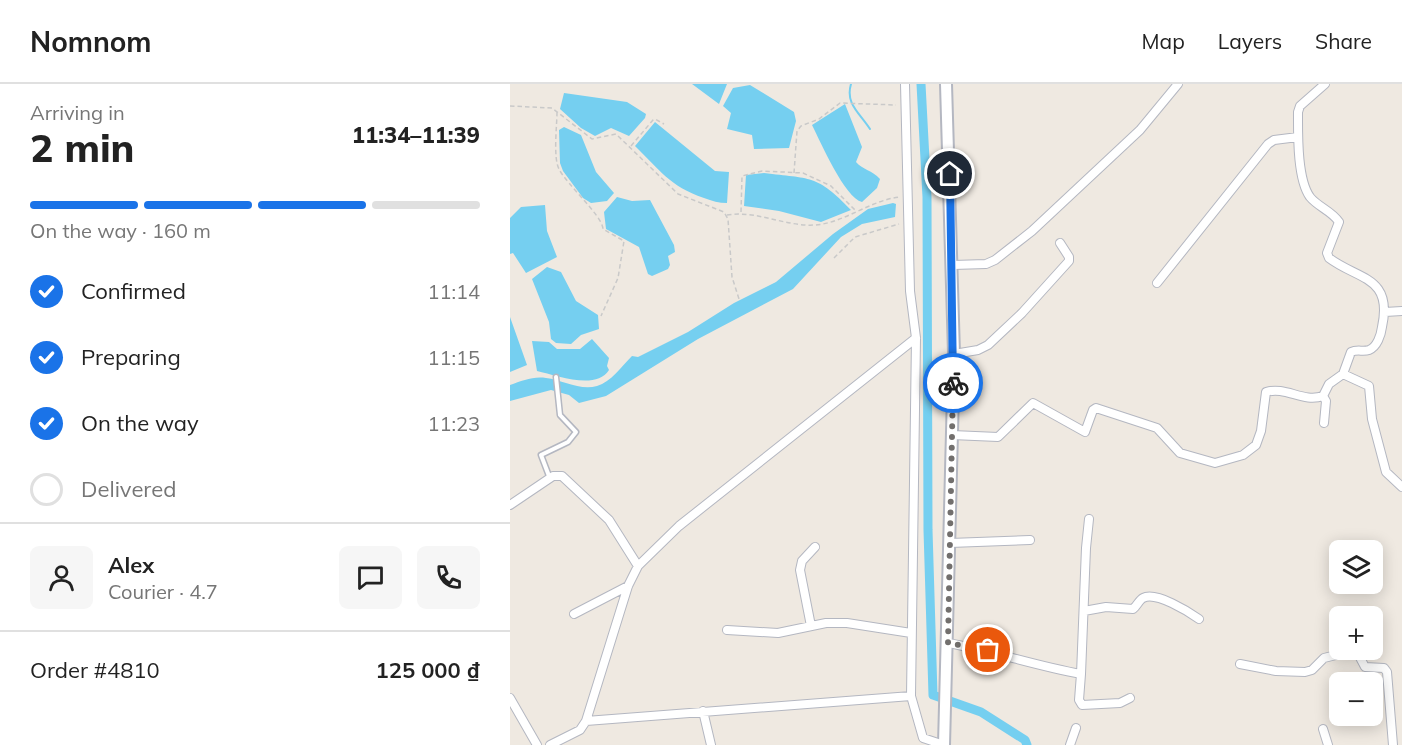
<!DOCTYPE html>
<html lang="en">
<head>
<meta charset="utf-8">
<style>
  :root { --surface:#fff; --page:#f6f6f6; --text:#222; --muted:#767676; --line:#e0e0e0; --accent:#1a73e8 }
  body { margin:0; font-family:Mulish,sans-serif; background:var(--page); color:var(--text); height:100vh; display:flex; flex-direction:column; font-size:22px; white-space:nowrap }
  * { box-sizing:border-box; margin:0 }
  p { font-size:20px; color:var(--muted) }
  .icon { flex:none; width:33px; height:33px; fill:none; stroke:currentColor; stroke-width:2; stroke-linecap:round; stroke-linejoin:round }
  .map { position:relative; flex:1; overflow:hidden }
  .panel { display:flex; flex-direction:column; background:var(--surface); width:510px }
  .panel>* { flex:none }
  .buttons { position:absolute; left:819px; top:456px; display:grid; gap:12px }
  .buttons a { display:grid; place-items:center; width:54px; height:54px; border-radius:9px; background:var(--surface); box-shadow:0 3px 15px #0003; font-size:30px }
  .pin { position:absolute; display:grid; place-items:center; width:51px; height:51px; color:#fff; margin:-26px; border:3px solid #fff; border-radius:50%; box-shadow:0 2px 6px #0007 }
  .courier { position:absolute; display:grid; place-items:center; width:60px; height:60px; margin:-30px; border:4px solid #1a73e8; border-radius:50%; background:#fff; color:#222; box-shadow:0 2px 8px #0007 }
  .head em { font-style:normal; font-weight:800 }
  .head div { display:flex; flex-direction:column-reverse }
  .head { display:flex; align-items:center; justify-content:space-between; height:102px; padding:0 30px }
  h1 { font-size:39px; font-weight:800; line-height:45px }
  .bar { display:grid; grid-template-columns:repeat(4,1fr); gap:9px 6px; align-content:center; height:72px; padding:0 30px }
  .bar i { height:8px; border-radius:4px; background:var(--line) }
  .bar .active { background:var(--accent) }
  .bar p { grid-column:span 4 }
  .line { display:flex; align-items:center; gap:15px; padding:0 30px; border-top:2px solid var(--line) }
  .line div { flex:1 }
  .round { display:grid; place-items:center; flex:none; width:63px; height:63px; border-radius:9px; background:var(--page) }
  ol { padding:0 30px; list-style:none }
  li { display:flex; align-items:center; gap:18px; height:66px }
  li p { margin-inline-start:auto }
  li .icon { padding:6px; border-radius:50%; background:var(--accent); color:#fff; stroke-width:4 }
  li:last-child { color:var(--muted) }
  li i { width:33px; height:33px; border:3px solid var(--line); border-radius:50% }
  header { display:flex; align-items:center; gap:36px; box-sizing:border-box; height:84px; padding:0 30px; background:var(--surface); border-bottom:2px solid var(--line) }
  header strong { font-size:28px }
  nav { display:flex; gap:33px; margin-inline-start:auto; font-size:21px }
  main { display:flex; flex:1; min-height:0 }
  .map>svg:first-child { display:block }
  .water { fill:#75cff0 }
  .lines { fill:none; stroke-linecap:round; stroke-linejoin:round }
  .stream { stroke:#75cff0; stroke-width:2 }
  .canal { stroke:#75cff0; stroke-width:9 }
  .lane-casing { stroke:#b4b7c1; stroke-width:7 }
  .street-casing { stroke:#b4b7c1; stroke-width:10 }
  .secondary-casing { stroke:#b4b7c1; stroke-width:14 }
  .path { stroke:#c9c9c9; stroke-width:1.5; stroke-dasharray:4.5 3; stroke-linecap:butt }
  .lane { stroke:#fff; stroke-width:4 }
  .street { stroke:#fff; stroke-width:8 }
  .secondary { stroke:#fff; stroke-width:10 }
  .done { stroke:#726f6d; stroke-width:6; stroke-dasharray:0 10.8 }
  .route { stroke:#1a73e8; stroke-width:8 }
</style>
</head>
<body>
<header>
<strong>Nomnom</strong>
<nav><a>Map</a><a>Layers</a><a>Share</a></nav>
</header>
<main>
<section class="panel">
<div class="head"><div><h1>2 min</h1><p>Arriving in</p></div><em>11:34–11:39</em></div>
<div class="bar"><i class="active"></i><i class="active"></i><i class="active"></i><i></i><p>On the way · 160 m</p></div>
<ol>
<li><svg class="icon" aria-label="check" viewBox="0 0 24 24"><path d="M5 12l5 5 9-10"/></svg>Confirmed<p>11:14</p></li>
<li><svg class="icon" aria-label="check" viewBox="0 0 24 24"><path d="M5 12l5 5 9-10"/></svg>Preparing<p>11:15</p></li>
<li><svg class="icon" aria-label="check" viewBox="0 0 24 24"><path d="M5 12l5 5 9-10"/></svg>On the way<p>11:23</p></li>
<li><i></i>Delivered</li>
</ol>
<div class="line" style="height:108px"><a class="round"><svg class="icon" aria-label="person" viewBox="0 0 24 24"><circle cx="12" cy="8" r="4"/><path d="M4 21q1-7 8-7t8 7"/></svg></a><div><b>Alex</b><p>Courier · 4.7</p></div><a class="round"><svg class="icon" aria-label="chat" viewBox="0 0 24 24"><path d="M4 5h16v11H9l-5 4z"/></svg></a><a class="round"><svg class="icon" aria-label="phone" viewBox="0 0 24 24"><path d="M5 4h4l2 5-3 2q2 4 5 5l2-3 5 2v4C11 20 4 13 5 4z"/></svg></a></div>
<div class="line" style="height:78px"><div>Order #4810</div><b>125 000 ₫</b></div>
</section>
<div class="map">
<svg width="892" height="661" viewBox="0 0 892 661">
  <rect width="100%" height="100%" fill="#efe9e1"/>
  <path class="water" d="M 182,0 L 217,0 L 209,20 Z
    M 240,1 L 284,28 L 286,37 L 279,64 L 244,65 L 242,51 L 217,45 L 221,29 L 213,22 L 223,4 Z
    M 54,9 L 117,18 L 136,30 L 135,34 L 119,52 L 101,44 L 85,52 L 71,44 L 50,25 Z
    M 335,20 L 352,63 L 346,78 C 353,86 362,86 370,95 L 367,104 L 352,118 C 335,114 311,59 302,41 Z
    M 145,38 L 205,87 L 219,88 L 217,119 C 209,119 202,117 194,114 C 159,102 150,86 125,62 Z
    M 54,43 L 71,51 L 86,88 L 104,109 L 97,117 L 81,119 L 73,114 L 53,87 L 50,79 L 49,46 Z
    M 254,89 C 300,95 307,90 341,126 L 311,138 L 269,127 L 234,122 L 236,91 Z
    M 107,113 L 122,117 L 140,116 L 164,161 L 165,168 L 158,172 L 160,181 L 158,185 L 142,192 L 138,190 L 129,163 L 96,145 L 94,128 Z
    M 383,119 L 386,120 L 385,133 L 352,140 L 331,153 L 283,205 L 188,255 L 96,312 L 69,319 L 59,311 L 41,306 L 0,317 L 0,301 C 12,297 23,292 36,294 C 53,296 70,307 87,302 C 101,298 112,282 122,272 L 128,273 L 178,248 L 224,219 L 266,198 L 323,150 L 358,125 Z
    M 35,121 L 37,147 L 47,173 L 16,189 L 3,169 L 0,170 L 0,134 L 11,123 Z
    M 37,183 L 51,188 L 66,217 L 88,231 L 89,245 L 71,251 L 61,260 L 46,259 L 41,255 L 39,238 L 22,195 Z
    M 0,233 L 17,281 L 0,288 Z
    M 82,255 L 99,274 L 97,282 L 99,286 C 86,307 46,291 27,287 L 22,257 L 39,258 L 47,265 L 70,265 Z"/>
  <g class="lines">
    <path class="stream" d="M 341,0 C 335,20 350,29 360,45"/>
    <path class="canal" d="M 411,0 L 417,113 L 418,446 L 423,611 L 471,628 L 515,656 L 517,661"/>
    <g class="lane-casing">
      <path id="lane" d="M 39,392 L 31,371 L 58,358 L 66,348 L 50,331 L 46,293"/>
    </g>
    <g class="street-casing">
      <path id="street" d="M 395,0 L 400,207 L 406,254 L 401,612
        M 443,181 L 476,180 L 485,176 L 522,147 L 630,46 L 668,0
        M 647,199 L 758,60 L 764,56 L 788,53
        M 875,228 L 892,227
        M 444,270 L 468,266 L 478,261 L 512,229 L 559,177 L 559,173 L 550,159
        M 833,290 L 859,302 L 862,335 L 876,388 L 892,403
        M 813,312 L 816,317 L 814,339
        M 442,351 L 488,353 L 523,319 L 575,348 L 583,326 L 586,324 L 647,344 L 670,369 L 705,379 L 733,371 L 746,361 L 751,347 L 756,308 C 776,302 793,319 813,312 L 819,300 L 833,290 L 841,268 C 847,265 853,268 859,266 C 867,263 871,251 872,243 C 883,192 848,196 819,174 L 817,169 L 829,138 C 822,127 808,123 800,113 C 787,95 788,50 788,28 L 790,22 L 815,0
        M 0,421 L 43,392 L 52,392 L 99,436 L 128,482 L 118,502 L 76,637
        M 440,459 L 520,456
        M 128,482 L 169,442 L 406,254
        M 574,527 L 596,523 L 623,525 C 627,522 629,516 633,514 C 646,507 679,528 689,535
        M 64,530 L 118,502
        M 301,542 L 290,486 L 292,477 L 305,463
        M 217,546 L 268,549 L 316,539 L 337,539 L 401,549
        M 438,559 C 483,567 526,582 571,590 L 569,616 L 572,621 L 610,619 L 620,614
        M 730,580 L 766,587 L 795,588 L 802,586 L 814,574 L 846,566 L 855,583 L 874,584 L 877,588 L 883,661
        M 571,590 L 576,464 L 579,435
        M 0,614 L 27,661
        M 193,627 L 201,661
        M 813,645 L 818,661
        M 40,661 L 70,646 L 76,637 L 401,612 L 413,654 L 434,661
        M 560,661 L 566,644"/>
    </g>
    <g class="secondary-casing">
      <path id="secondary" d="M 434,661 L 444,270 L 436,0"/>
    </g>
    <path class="path" d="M 0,22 L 42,24 L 82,55 L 106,50 L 168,110 L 214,128 L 218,135 L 222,193 L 229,215
      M 47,28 C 47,41 43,74 49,85 C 57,101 92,131 93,145 L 114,157 L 108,194 L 91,232
      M 121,62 L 143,36 L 145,35 L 154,40
      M 284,89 L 287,47 L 291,42 L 309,35 L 330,19 L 386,21
      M 231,128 L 232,92 L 252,87 L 293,89 L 321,102 L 345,126
      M 217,131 C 247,126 276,143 305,141 C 334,139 359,117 389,113
      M 324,174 L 345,153 L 389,140"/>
    <use href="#lane" class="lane"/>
    <use href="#street" class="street"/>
    <use href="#secondary" class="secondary"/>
  </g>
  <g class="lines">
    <path class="done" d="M 443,299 L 438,559 L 478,566"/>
    <path class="route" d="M 440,90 L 443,299"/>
  </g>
</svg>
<div class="buttons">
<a><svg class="icon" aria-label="layers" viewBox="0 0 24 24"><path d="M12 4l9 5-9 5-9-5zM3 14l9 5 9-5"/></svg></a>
<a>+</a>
<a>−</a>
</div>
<div class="pin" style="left:478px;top:566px;background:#ea580c"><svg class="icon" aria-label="bag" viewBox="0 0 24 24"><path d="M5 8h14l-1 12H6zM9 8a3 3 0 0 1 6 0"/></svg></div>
<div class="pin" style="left:440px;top:90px;background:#1f2937"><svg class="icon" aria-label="home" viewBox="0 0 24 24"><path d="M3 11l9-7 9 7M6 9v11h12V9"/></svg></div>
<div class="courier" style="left:443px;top:299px"><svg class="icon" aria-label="bike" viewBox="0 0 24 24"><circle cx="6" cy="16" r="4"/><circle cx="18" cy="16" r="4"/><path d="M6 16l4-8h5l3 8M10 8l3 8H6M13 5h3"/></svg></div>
</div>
</main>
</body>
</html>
